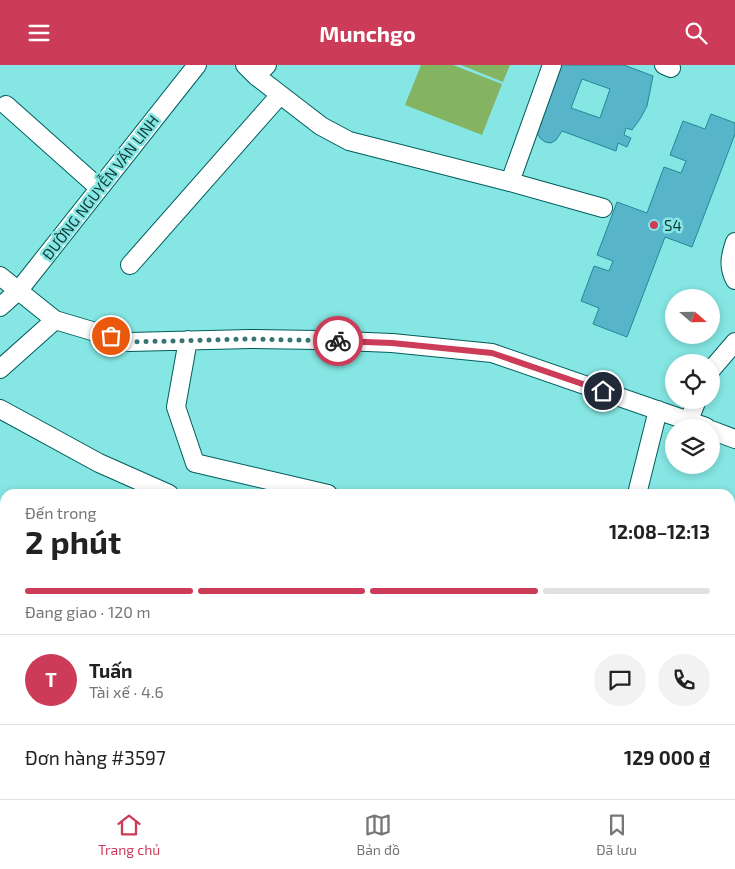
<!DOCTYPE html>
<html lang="vi">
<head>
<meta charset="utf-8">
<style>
  :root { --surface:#fff; --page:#f2f2f2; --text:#222; --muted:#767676; --line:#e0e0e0; --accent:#cc3c59 }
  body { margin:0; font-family:"Exo 2",sans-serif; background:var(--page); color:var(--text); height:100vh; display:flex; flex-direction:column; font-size:19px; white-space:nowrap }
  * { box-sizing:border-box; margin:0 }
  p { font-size:16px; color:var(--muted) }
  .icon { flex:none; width:28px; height:28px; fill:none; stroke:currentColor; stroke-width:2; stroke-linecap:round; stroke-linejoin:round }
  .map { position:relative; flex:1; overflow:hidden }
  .drawer { position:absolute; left:0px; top:424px; width:735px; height:311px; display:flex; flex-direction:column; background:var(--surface); border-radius:15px 15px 0 0; box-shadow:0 2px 8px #0003 }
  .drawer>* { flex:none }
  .needle { width:32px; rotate:110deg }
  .fabs { position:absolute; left:665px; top:224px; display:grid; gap:10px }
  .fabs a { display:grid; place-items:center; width:55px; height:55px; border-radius:50%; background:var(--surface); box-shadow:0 2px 8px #0003; font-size:25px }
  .pin { position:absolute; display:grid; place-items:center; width:42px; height:42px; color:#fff; margin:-21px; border:2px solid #fff; border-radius:50%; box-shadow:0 1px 5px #0007 }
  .courier { position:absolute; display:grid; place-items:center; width:50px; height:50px; margin:-25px; border:4px solid #cc3c59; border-radius:50%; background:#fff; color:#222; box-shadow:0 1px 6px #0007 }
  .head em { font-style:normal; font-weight:700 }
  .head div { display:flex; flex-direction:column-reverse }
  .head { display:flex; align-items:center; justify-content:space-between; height:85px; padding:0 25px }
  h1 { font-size:32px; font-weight:700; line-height:38px }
  .bar { display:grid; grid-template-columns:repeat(4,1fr); gap:8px 5px; align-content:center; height:60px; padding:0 25px }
  .bar i { height:6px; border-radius:4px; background:var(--line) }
  .bar .active { background:var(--accent) }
  .bar p { grid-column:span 4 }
  .line { display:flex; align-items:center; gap:12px; padding:0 25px; border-top:1px solid var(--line) }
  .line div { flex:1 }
  .round { display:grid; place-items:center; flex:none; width:52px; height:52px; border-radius:26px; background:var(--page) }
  header { display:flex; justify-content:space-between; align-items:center; height:65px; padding:0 25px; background:var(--accent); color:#fff; font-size:22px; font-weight:700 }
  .dock { display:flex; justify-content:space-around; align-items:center; height:70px; border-top:1px solid var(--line); background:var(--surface); font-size:14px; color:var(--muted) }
  .dock a { display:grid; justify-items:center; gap:2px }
  .dock .active { color:var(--accent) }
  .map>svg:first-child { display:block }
  .built { fill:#6cdcd9 }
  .green { fill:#84b362 }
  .building { fill:#58b5c9; stroke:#22889b; fill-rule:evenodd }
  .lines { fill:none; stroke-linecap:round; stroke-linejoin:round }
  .minor-casing { stroke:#015d5c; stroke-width:20 }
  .minor { stroke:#fff; stroke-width:18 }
  .done { stroke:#367573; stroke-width:5; stroke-dasharray:0 9 }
  .route { stroke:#cc3c59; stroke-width:6 }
  .poi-dot { fill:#cc3c59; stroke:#85e6e3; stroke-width:2 }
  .labels { text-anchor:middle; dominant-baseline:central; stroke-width:5; stroke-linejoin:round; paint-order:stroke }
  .street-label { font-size:15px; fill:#0c3837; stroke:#85e6e3 }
  .poi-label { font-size:15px; fill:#0c3837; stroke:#85e6e3; text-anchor:start }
</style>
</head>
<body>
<header><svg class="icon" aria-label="menu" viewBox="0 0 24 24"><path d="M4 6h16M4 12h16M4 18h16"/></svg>Munchgo<svg class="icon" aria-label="search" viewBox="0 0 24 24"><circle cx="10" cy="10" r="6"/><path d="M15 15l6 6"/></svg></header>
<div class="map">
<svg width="735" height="734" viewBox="0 0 735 734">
  <rect width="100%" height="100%" fill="#85e6e3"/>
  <path class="built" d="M 0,526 L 5,528 L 5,730 L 50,730 L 49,734 L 0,734 Z"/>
  <path class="green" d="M 421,0 L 453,0 L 502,19 L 482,70 L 405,40 Z
    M 461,0 L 510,0 L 503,17 Z"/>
  <path class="building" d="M 561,0 L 624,0 L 653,11 L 647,41 L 640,54 L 632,65 L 626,63 L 624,70 L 631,73 L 627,82 L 618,78 L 616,86 L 562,66 L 556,75 L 551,78 L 545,77 L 540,73 L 537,68 L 538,61 ZM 582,14 L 610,24 L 600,53 L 571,43 Z
    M 711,49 L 735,58 L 735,69 L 692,182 L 665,172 L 627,272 L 593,259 L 599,243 L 581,236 L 594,201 L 609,206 L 613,196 L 597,190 L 617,137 L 647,148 L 664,102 L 681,108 L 686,96 L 670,90 L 683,56 L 705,64 Z
    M 0,532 L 5,534 L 5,559 L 0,558 Z"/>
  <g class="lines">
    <g class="minor-casing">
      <path id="minor" d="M 245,0 L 256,11 L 321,61 L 349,76 L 510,117 L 603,143
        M 664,0 L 671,3
        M 256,11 L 267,0
        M 6,40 L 99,123
        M 510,117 L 552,0
        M 735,177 C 730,192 728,201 735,215
        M 130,200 L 280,30
        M 0,211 L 55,255 L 129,277 L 250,274 L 318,275 L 392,278 L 492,288 L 706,362
        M 0,242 L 19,225 L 197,0
        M 188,275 L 176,342 L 195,398 L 328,429
        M 0,304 L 55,255
        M 711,305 L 735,277
        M 0,344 L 99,398 L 169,429
        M 689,355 L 697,335
        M 711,365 L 735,374
        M 637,429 L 658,345
        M 0,461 L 5,463
        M 730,602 L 732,497 L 735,498
        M 275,730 L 277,734
        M 671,730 L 672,734
        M 510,734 L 514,730"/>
    </g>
    <use href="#minor" class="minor"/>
  </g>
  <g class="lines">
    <path class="done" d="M 111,271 L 129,277 L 250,274 L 338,276"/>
    <path class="route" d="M 338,276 L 392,278 L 492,288 L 603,326"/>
  </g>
  <circle class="poi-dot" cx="654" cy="160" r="5"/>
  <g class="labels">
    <g class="street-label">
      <text transform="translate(100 122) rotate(-52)">ĐƯỜNG NGUYỄN VĂN LINH</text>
    </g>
    <g class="poi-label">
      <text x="664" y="160">S4</text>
    </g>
  </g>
</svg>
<div class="fabs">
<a><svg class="needle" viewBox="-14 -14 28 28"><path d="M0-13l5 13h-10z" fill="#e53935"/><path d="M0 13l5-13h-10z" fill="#767676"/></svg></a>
<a><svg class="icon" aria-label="locate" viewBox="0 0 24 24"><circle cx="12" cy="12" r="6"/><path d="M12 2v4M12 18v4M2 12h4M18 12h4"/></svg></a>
<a><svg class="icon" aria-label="layers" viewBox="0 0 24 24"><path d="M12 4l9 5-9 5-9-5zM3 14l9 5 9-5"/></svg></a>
</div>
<div class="pin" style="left:111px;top:271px;background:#ea580c"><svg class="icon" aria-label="bag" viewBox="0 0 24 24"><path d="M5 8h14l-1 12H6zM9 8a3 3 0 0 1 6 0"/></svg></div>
<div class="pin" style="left:603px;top:326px;background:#1f2937"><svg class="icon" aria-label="home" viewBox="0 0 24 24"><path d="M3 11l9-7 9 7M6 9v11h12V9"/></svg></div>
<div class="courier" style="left:338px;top:276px"><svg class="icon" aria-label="bike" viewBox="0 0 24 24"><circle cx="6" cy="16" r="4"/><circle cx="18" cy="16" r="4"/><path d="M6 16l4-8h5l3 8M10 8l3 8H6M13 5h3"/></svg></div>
<section class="drawer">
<div class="head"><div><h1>2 phút</h1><p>Đến trong</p></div><em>12:08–12:13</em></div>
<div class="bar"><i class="active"></i><i class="active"></i><i class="active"></i><i></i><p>Đang giao · 120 m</p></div>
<div class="line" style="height:90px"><b class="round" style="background:var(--accent);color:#fff">T</b><div><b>Tuấn</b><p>Tài xế · 4.6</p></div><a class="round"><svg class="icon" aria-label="chat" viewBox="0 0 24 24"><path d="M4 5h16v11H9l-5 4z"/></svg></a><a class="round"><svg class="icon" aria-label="phone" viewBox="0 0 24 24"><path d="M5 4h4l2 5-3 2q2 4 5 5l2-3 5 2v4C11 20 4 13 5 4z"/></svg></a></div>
<div class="line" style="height:65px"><div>Đơn hàng #3597</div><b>129 000 ₫</b></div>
</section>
</div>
<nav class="dock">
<a class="active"><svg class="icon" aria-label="home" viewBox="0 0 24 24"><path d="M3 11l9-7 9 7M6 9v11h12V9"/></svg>Trang chủ</a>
<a><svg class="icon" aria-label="map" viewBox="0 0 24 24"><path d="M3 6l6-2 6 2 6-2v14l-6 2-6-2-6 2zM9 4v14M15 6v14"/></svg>Bản đồ</a>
<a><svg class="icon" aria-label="saved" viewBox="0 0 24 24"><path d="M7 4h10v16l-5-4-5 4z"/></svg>Đã lưu</a>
</nav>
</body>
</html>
